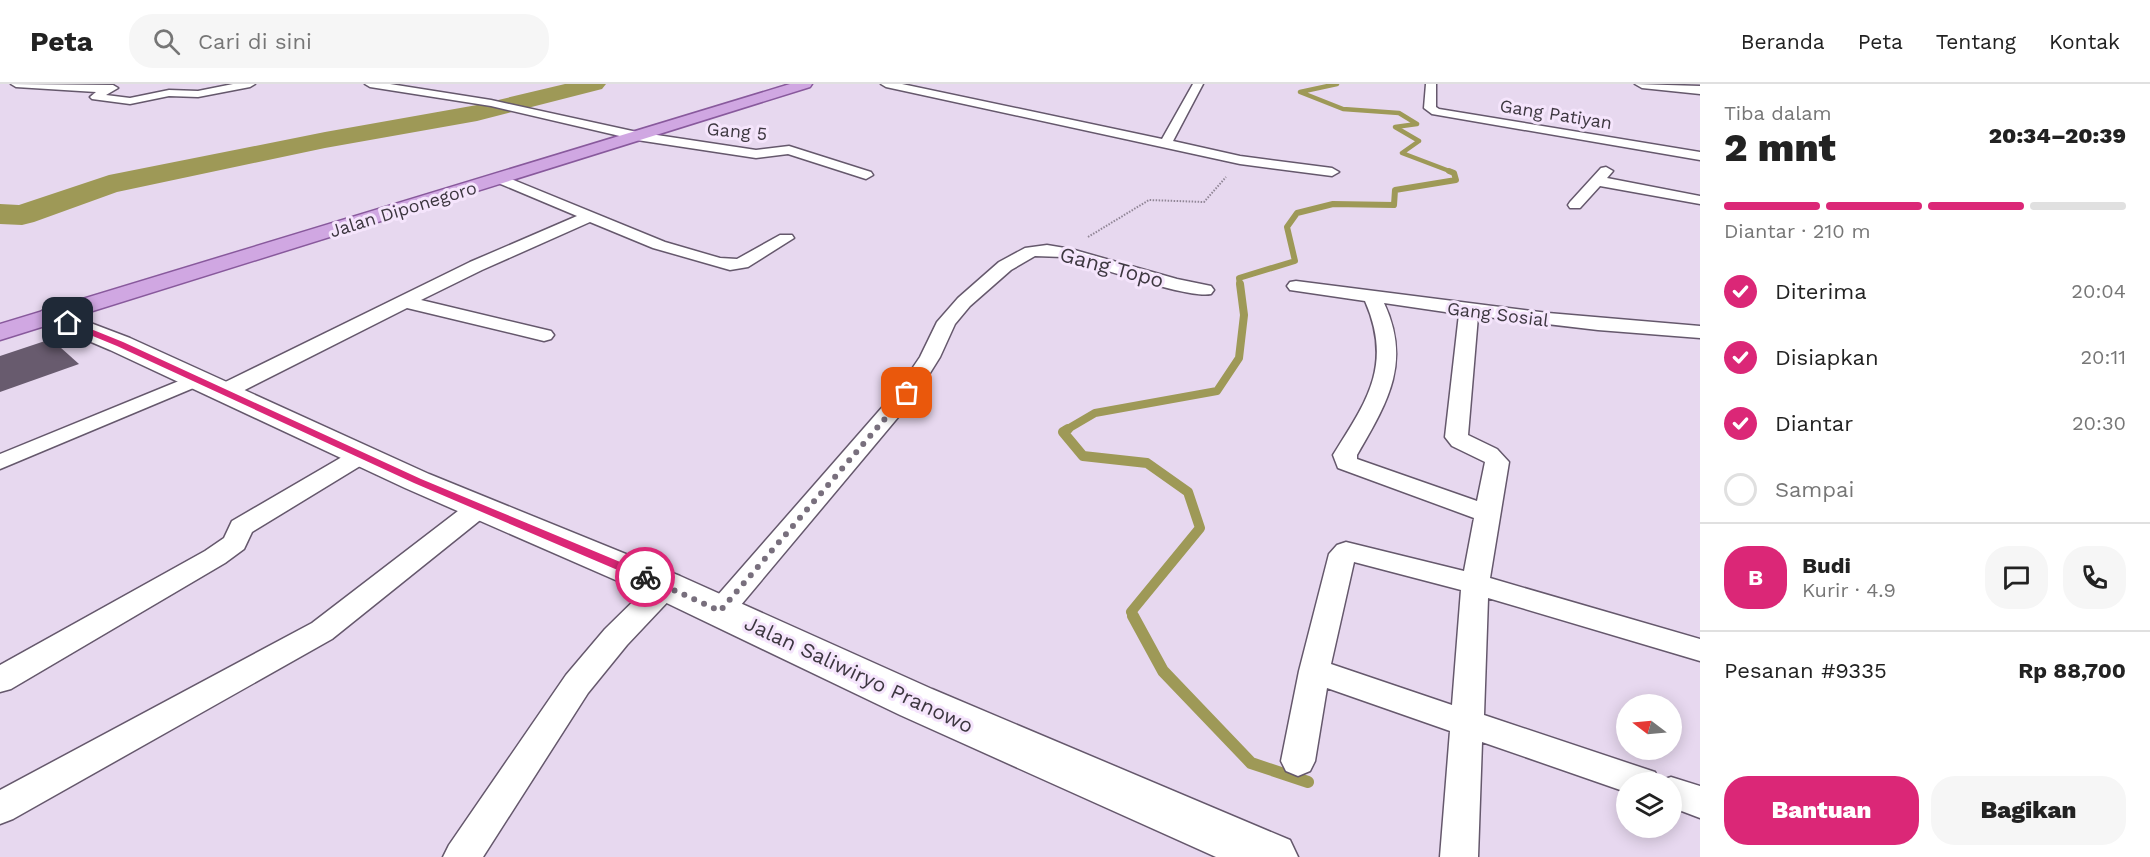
<!DOCTYPE html>
<html lang="id">
<head>
<meta charset="utf-8">
<style>
  :root { --surface:#fff; --page:#f6f6f6; --text:#222; --muted:#767676; --line:#e0e0e0; --accent:#db2777 }
  body { margin:0; font-family:"Work Sans",sans-serif; background:var(--page); color:var(--text); height:100vh; display:flex; flex-direction:column; font-size:22px; white-space:nowrap }
  * { box-sizing:border-box; margin:0 }
  p { font-size:20px; color:var(--muted) }
  .icon { flex:none; width:33px; height:33px; fill:none; stroke:currentColor; stroke-width:2; stroke-linecap:round; stroke-linejoin:round }
  .map { position:relative; flex:1; overflow:hidden }
  .drawer { display:flex; flex-direction:column; background:var(--surface); width:450px }
  .drawer>* { flex:none }
  .needle { width:39px; rotate:286deg }
  .controls { position:absolute; left:1616px; top:610px; display:grid; gap:12px }
  .controls a { display:grid; place-items:center; width:66px; height:66px; border-radius:50%; background:var(--surface); box-shadow:0 3px 15px #0003; font-size:30px }
  .pin { position:absolute; display:grid; place-items:center; width:51px; height:51px; color:#fff; margin:-26px; border-radius:12px; box-shadow:0 3px 9px #0006 }
  .courier { position:absolute; display:grid; place-items:center; width:60px; height:60px; margin:-30px; border:4px solid #db2777; border-radius:50%; background:#fff; color:#222; box-shadow:0 2px 8px #0007 }
  .overview em { font-style:normal; font-weight:800 }
  .overview div { display:flex; flex-direction:column-reverse }
  .overview { display:flex; align-items:center; justify-content:space-between; height:102px; padding:0 24px }
  h1 { font-size:39px; font-weight:800; line-height:45px }
  .bar { display:grid; grid-template-columns:repeat(4,1fr); gap:9px 6px; align-content:center; height:72px; padding:0 24px }
  .bar i { height:8px; border-radius:4px; background:var(--line) }
  .bar .active { background:var(--accent) }
  .bar p { grid-column:span 4 }
  .line { display:flex; align-items:center; gap:15px; padding:0 24px; border-top:2px solid var(--line) }
  .line div { flex:1 }
  .round { display:grid; place-items:center; flex:none; width:63px; height:63px; border-radius:24px; background:var(--page) }
  ol { padding:0 24px; list-style:none }
  li { display:flex; align-items:center; gap:18px; height:66px }
  li p { margin-inline-start:auto }
  li .icon { padding:6px; border-radius:50%; background:var(--accent); color:#fff; stroke-width:4 }
  li:last-child { color:var(--muted) }
  li i { width:33px; height:33px; border:3px solid var(--line); border-radius:50% }
  .button { display:flex; gap:12px; margin-top:auto; padding:12px 24px }
  .button a { flex:1; height:69px; border-radius:24px; background:var(--accent); color:#fff; font-size:24px; font-weight:800; line-height:69px; text-align:center }
  .button a+a { background:var(--page); color:var(--text) }
  header { display:flex; align-items:center; gap:36px; box-sizing:border-box; height:84px; padding:0 30px; background:var(--surface); border-bottom:2px solid var(--line) }
  header strong { font-size:28px }
  nav { display:flex; gap:33px; margin-inline-start:auto; font-size:21px }
  .search { width:420px; height:54px; background:var(--page); display:flex; align-items:center; gap:15px; box-sizing:border-box; padding:0 21px; border-radius:24px; color:var(--muted); font-size:22px }
  main { display:flex; flex:1; min-height:0 }
  .map>svg:first-child { display:block }
  .lines { fill:none; stroke-linecap:round; stroke-linejoin:round }
  .stream-far4 { stroke:#9e9957; stroke-width:4.5 }
  .stream-far3 { stroke:#9e9957; stroke-width:6 }
  .stream-far2 { stroke:#9e9957; stroke-width:8 }
  .stream-far1 { stroke:#9e9957; stroke-width:10 }
  .stream { stroke:#9e9957; stroke-width:12 }
  .river { fill:#9e9957; fill-rule:evenodd }
  .building { fill:#685b6e }
  .street-casing { stroke:#65586c; stroke-width:3 }
  .secondary-casing { stroke:#65586c; stroke-width:3 }
  .primary-casing { stroke:#88599c; stroke-width:3 }
  .path { stroke:#918696; stroke-width:2; stroke-dasharray:1.5 1.5; stroke-linecap:butt }
  .street { fill:#fff; fill-rule:evenodd }
  .secondary { fill:#fff; fill-rule:evenodd }
  .primary { fill:#d0a7e2; fill-rule:evenodd }
  .route { fill:#db2777 }
  .done { stroke:#786f7d; stroke-width:6; stroke-dasharray:0 10.8 }
  .labels { text-anchor:middle; dominant-baseline:central; stroke-width:6; stroke-linejoin:round; paint-order:stroke }
  .far-street-label { font-size:18px; fill:#3d3740; stroke:#f5e5fc }
  .street-label { font-size:21px; fill:#3d3740; stroke:#f5e5fc }
</style>
</head>
<body>
<header>
<strong>Peta</strong>
<div class="search"><svg class="icon" aria-label="search" viewBox="0 0 24 24"><circle cx="10" cy="10" r="6"/><path d="M15 15l6 6"/></svg>Cari di sini</div>
<nav><a>Beranda</a><a>Peta</a><a>Tentang</a><a>Kontak</a></nav>
</header>
<main>
<div class="map">
<svg width="1700" height="773" viewBox="0 0 1700 773">
  <rect width="100%" height="100%" fill="#e7d8ef"/>
  <g class="lines">
    <path class="stream-far4" d="M 1337,0 L 1300,8 L 1343,25 L 1399,29 L 1417,40 L 1395,43 L 1419,57 L 1402,69 L 1452,88"/>
    <path class="stream-far3" d="M 1240,201 L 1239,194 L 1295,177 L 1287,143 L 1297,129 L 1333,120 L 1394,121 L 1395,106 L 1456,96 L 1454,89 L 1449,87"/>
    <path class="stream-far2" d="M 1066,346 L 1095,329 L 1217,307 L 1239,274 L 1244,231 L 1240,200"/>
    <path class="stream-far1" d="M 1068,345 L 1063,348 L 1083,372 L 1147,379 L 1188,408 L 1200,444 L 1131,528 L 1134,533"/>
    <path class="stream" d="M 1133,532 L 1163,587 L 1251,679 L 1308,698"/>
    <path class="river" d="M 565,0 L 606,0 L 602,5 L 477,37 L 325,64 L 117,108 L 34,138 L 22,141 L 0,140 L 0,120 L 19,121 L 109,91 L 325,48 L 477,21 Z"/>
  </g>
  <path class="building" d="M 51,255 L 79,280 L 0,308 L 0,272 Z"/>
  <g class="lines">
    <g class="street-casing">
      <path id="street" d="M 11,0 L 113,1 L 118,4 L 106,11 L 130,14 L 169,6 L 198,7 L 233,0 L 255,0 L 250,3 L 198,13 L 169,12 L 130,20 L 92,15 L 90,13 L 96,8 L 16,3 Z
        M 365,0 L 390,0 L 491,16 L 637,48 L 756,66 L 789,62 L 871,88 L 873,91 L 866,95 L 788,70 L 756,74 L 637,56 L 491,22 L 370,3 Z
        M 881,0 L 902,0 L 1162,55 L 1193,0 L 1203,0 L 1173,57 L 1240,72 L 1332,84 L 1339,88 L 1332,92 L 1240,80 L 886,3 Z
        M 1426,0 L 1436,0 L 1436,23 L 1439,25 L 1700,68 L 1700,76 L 1432,30 L 1424,24 Z
        M 1606,83 L 1613,87 L 1607,94 L 1700,112 L 1700,120 L 1600,102 L 1580,124 L 1570,124 L 1568,121 L 1570,118 L 1601,84 Z
        M 501,91 L 665,158 L 720,174 L 737,175 L 780,151 L 792,151 L 794,154 L 748,183 L 730,186 L 653,164 L 590,138 L 482,186 L 421,216 L 551,247 L 554,251 L 551,255 L 544,257 L 407,224 L 231,313 L 223,314 L 215,313 L 212,308 L 215,303 L 470,178 L 577,132 L 496,98 L 494,95 L 496,92 Z
        M 1047,161 L 1071,165 L 1177,195 L 1211,202 L 1214,206 L 1211,210 C 1188,215 1092,181 1063,173 L 1035,172 L 1011,186 L 970,222 L 955,240 L 940,273 L 915,313 L 730,534 L 720,537 L 710,534 L 706,527 L 710,520 L 899,304 L 920,273 L 937,238 L 958,214 L 999,178 L 1025,164 Z
        M 1296,197 L 1548,229 L 1700,242 L 1700,254 L 1598,246 L 1478,232 L 1468,351 L 1497,365 L 1509,378 L 1490,494 L 1700,555 L 1700,577 L 1488,514 L 1484,631 L 1655,688 L 1659,697 L 1671,693 L 1700,702 L 1700,734 L 1671,723 L 1671,699 L 1626,699 L 1626,708 L 1482,658 L 1478,773 L 1440,773 L 1450,647 L 1327,604 L 1315,677 L 1310,687 L 1298,692 L 1286,687 L 1281,677 L 1299,587 L 1329,470 L 1337,461 L 1346,458 L 1464,487 L 1474,434 L 1338,384 L 1333,371 C 1367,317 1393,281 1365,217 L 1290,206 L 1287,202 L 1290,198 ZM 1384,219 L 1459,230 L 1445,353 L 1452,362 L 1485,378 L 1477,417 L 1357,375 L 1357,371 C 1387,319 1412,279 1384,219 ZM 1354,478 L 1461,506 L 1452,621 L 1331,580 Z
        M 196,290 L 203,292 L 206,296 L 203,300 L 0,385 L 0,370 Z
        M 362,364 L 370,366 L 374,371 L 370,376 L 252,448 L 244,465 L 225,479 L 11,605 L 0,608 L 0,581 L 205,467 L 224,454 L 232,437 L 354,366 Z
        M 480,415 L 489,417 L 493,423 L 489,429 L 332,555 L 13,735 L 0,740 L 0,706 L 312,539 L 471,417 Z
        M 666,492 L 676,495 L 680,502 L 676,509 L 627,561 L 588,609 L 483,773 L 443,773 L 449,761 L 566,591 L 605,545 L 656,495 Z"/>
    </g>
    <g class="secondary-casing">
      <path id="secondary" d="M 1635,0 L 1700,2 L 1700,10 L 1642,4 Z
        M 51,224 L 130,254 L 429,390 L 680,492 L 932,605 L 1290,756 L 1298,773 L 1216,773 L 900,631 L 652,512 L 405,404 L 110,266 L 42,237 L 38,232 L 42,227 Z"/>
    </g>
    <g class="primary-casing">
      <path id="primary" d="M 790,0 L 812,0 L 810,3 L 0,256 L 0,240 Z"/>
    </g>
    <path class="path" d="M 1088,153 L 1149,116 L 1204,118 L 1226,93"/>
    <use href="#street" class="street"/>
    <use href="#secondary" class="secondary"/>
    <use href="#primary" class="primary"/>
  </g>
  <path class="route" d="M 66,237 L 71,237 L 123,258 L 421,395 L 649,490 L 651,493 L 649,496 L 641,496 L 414,399 L 117,262 L 66,241 Z"/>
  <g class="lines">
    <path class="done" d="M 645,493 L 720,527 L 907,309"/>
  </g>
  <g class="labels">
    <g class="far-street-label">
      <text transform="translate(1556 30) rotate(9)">Gang Patiyan</text>
      <text transform="translate(737 47) rotate(5)">Gang 5</text>
      <text transform="translate(403 125) rotate(-17)">Jalan Diponegoro</text>
      <text transform="translate(1498 230) rotate(7)">Gang Sosial</text>
    </g>
    <g class="street-label">
      <text transform="translate(1112 183) rotate(15)">Gang Topo</text>
      <text transform="translate(859 590) rotate(25)">Jalan Saliwiryo Pranowo</text>
    </g>
  </g>
</svg>
<div class="controls">
<a><svg class="needle" viewBox="-14 -14 28 28"><path d="M0-13l5 13h-10z" fill="#e53935"/><path d="M0 13l5-13h-10z" fill="#767676"/></svg></a>
<a><svg class="icon" aria-label="layers" viewBox="0 0 24 24"><path d="M12 4l9 5-9 5-9-5zM3 14l9 5 9-5"/></svg></a>
</div>
<div class="pin" style="left:907px;top:309px;background:#ea580c"><svg class="icon" aria-label="bag" viewBox="0 0 24 24"><path d="M5 8h14l-1 12H6zM9 8a3 3 0 0 1 6 0"/></svg></div>
<div class="pin" style="left:68px;top:239px;background:#1f2937"><svg class="icon" aria-label="home" viewBox="0 0 24 24"><path d="M3 11l9-7 9 7M6 9v11h12V9"/></svg></div>
<div class="courier" style="left:645px;top:493px"><svg class="icon" aria-label="bike" viewBox="0 0 24 24"><circle cx="6" cy="16" r="4"/><circle cx="18" cy="16" r="4"/><path d="M6 16l4-8h5l3 8M10 8l3 8H6M13 5h3"/></svg></div>
</div>
<section class="drawer">
<div class="overview"><div><h1>2 mnt</h1><p>Tiba dalam</p></div><em>20:34–20:39</em></div>
<div class="bar"><i class="active"></i><i class="active"></i><i class="active"></i><i></i><p>Diantar · 210 m</p></div>
<ol>
<li><svg class="icon" aria-label="check" viewBox="0 0 24 24"><path d="M5 12l5 5 9-10"/></svg>Diterima<p>20:04</p></li>
<li><svg class="icon" aria-label="check" viewBox="0 0 24 24"><path d="M5 12l5 5 9-10"/></svg>Disiapkan<p>20:11</p></li>
<li><svg class="icon" aria-label="check" viewBox="0 0 24 24"><path d="M5 12l5 5 9-10"/></svg>Diantar<p>20:30</p></li>
<li><i></i>Sampai</li>
</ol>
<div class="line" style="height:108px"><b class="round" style="background:var(--accent);color:#fff">B</b><div><b>Budi</b><p>Kurir · 4.9</p></div><a class="round"><svg class="icon" aria-label="chat" viewBox="0 0 24 24"><path d="M4 5h16v11H9l-5 4z"/></svg></a><a class="round"><svg class="icon" aria-label="phone" viewBox="0 0 24 24"><path d="M5 4h4l2 5-3 2q2 4 5 5l2-3 5 2v4C11 20 4 13 5 4z"/></svg></a></div>
<div class="line" style="height:78px"><div>Pesanan #9335</div><b>Rp 88,700</b></div>
<div class="button"><a>Bantuan</a><a>Bagikan</a></div>
</section>
</main>
</body>
</html>
